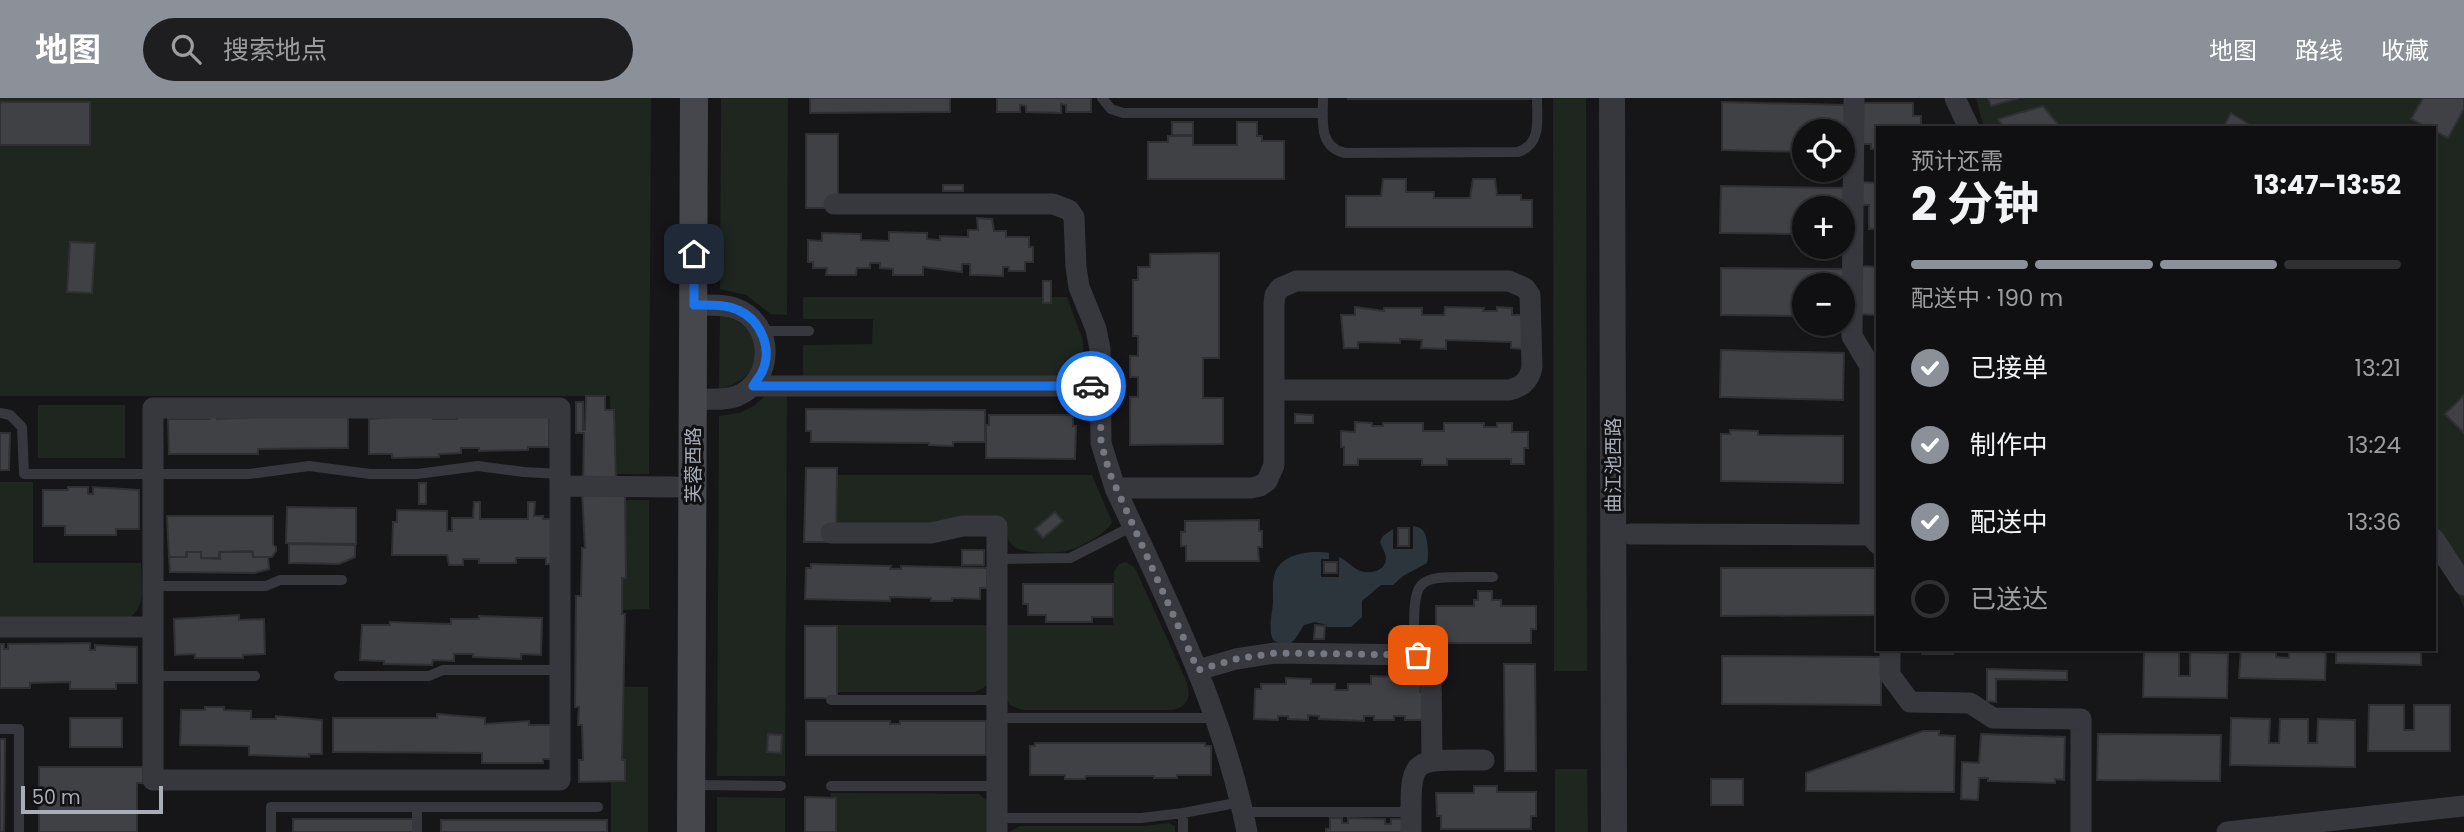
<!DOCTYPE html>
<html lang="zh">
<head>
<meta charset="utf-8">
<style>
  :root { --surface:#101012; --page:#1e1e20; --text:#f1f3f6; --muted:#9c9d9f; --line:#303032; --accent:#8c9099 }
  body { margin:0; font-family:Poppins,"Noto Sans SC",sans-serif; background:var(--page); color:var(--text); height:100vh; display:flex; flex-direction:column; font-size:26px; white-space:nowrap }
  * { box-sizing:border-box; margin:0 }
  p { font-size:23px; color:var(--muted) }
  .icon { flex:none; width:38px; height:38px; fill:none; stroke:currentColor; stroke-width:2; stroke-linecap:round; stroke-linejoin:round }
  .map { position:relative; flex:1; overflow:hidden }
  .details { position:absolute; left:1876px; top:28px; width:560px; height:525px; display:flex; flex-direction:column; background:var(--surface); border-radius:0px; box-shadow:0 2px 5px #0004,0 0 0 2px var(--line) }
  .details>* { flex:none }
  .tools { position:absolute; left:1792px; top:21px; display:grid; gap:14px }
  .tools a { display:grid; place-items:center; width:63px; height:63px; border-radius:50%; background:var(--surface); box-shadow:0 2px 5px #0004,0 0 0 2px var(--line); font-size:35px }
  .scale { position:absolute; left:21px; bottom:18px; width:142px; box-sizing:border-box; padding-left:7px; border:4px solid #a8adb8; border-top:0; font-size:19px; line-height:24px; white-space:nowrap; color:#a8adb8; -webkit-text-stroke:5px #111113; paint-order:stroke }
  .pin { position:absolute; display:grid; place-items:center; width:60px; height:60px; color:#fff; margin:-30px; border-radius:14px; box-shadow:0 4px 10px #0006 }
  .courier { position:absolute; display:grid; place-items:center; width:70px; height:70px; margin:-35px; border:5px solid #1a73e8; border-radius:50%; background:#fff; color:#222; box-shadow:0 2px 9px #0007 }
  .summary em { font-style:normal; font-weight:700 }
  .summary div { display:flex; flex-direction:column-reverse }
  .summary { display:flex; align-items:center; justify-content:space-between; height:119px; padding:0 35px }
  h1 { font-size:46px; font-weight:700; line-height:52px }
  .bar { display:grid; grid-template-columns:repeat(4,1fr); gap:10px 7px; align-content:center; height:84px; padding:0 35px }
  .bar i { height:9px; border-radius:5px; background:var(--line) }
  .bar .selected { background:var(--accent) }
  .bar p { grid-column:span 4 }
  ol { padding:0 35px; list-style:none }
  li { display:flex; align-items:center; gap:21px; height:77px }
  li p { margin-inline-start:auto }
  li .icon { padding:7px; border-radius:50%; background:var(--accent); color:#fff; stroke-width:4 }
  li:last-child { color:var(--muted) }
  li i { width:38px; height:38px; border:4px solid var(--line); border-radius:50% }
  header { display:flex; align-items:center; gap:42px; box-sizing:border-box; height:98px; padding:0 35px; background:var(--accent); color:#fff }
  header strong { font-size:33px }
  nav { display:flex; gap:38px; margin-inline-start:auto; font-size:24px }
  .search { width:490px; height:63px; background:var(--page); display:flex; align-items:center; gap:18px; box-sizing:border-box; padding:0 24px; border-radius:38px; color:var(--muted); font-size:26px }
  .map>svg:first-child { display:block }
  .green { fill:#1e261f }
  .water { fill:#2c353c }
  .building { fill:#404145; stroke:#303034; stroke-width:2 }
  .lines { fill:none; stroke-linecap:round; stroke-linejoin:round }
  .service { stroke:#37383d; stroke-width:10 }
  .minor { stroke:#37383d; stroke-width:21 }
  .tertiary { stroke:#37383d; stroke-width:26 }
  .secondary { stroke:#45474d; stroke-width:28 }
  .done { stroke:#757880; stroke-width:7; stroke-dasharray:0 12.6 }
  .route { stroke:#1a73e8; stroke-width:9 }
  .labels { text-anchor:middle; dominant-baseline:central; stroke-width:6; stroke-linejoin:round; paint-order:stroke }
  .street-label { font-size:19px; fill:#a8adb8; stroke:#111113 }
</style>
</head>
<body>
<header>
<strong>地图</strong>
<div class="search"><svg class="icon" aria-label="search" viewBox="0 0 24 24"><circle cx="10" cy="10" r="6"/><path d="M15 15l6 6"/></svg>搜索地点</div>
<nav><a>地图</a><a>路线</a><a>收藏</a></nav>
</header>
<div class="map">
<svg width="2464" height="734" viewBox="0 0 2464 734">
  <rect width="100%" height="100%" fill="#161618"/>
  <path class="green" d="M 0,0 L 651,0 L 649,376 L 611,376 L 610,298 L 0,298 Z
    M 721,0 L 788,0 L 787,217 L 771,216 L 746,197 L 720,191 Z
    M 1553,0 L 1586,0 L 1587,573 L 1554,573 Z
    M 1976,0 L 2464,0 L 2464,510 L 2434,438 L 2434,30 L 1984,30 Z
    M 803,199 L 1067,199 L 1083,243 L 1084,279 L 803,279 L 803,247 L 872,246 L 873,221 L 803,221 Z
    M 720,217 C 769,227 769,281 719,291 Z
    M 787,292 L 785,678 L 717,678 L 719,318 L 739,315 L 752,309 L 769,295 Z
    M 38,307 L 125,307 L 125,360 L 38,360 Z
    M 831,377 L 1092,377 L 1112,424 C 1109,434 1078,451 1066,453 C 1054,456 1021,456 1012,447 C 1005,439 1006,430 1005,420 L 960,420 L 937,426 L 831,427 Z
    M 0,384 L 33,384 L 33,465 L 141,465 C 141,483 147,509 130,519 L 0,520 Z
    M 611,402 L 649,402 L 649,511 L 622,512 L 622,589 L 648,589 L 648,734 L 611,734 Z
    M 1126,464 L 1135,470 L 1185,580 C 1191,595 1191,608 1173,612 L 1022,612 L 1010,607 L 1007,602 L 1005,527 L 1113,527 L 1114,474 L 1119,466 Z
    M 831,527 L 990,527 L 989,584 L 985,589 L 975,594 L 831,594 Z
    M 1555,671 L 1587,671 L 1588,734 L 1555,734 Z
    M 831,695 L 979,696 L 987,703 L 990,734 L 831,734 Z
    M 717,699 L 785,700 L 785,734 L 717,734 Z
    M 1169,725 L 1175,728 L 1175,734 L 1009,734 L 1020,728 L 1144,728 Z"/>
  <path class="water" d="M 1413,428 C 1417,429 1421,429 1424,434 C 1428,440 1429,458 1427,465 L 1403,478 L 1393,487 L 1381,487 L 1362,503 L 1362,519 L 1351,529 L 1327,529 L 1326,527 L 1315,524 L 1304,527 C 1296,539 1292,554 1273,542 C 1268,530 1272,517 1273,504 C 1273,495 1272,484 1275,475 C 1282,455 1311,452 1329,455 L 1329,461 L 1321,461 L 1321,479 L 1339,479 L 1339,459 C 1346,462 1351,468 1358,472 C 1368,477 1385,474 1386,461 C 1386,455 1382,450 1380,444 L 1383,438 L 1393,431 L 1393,451 L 1413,451 Z"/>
  <path class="building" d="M 810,0 L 950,0 L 950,14 L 810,15 Z
    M 997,0 L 1091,0 L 1091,14 L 1066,14 L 1066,7 L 1061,6 L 1061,15 L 1026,14 L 1026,8 L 1020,7 L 1020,14 L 997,14 Z
    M 1348,0 L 1532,0 L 1532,1 L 1348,1 Z
    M 1988,0 L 2019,0 L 1991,8 Z
    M 2423,0 L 2464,0 L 2464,11 L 2448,40 L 2434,33 L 2434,30 L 2428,30 L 2411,21 Z
    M 0,4 L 90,4 L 90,47 L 0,47 Z
    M 1722,4 L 1846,7 L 1845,55 L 1843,55 L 1843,33 L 1804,33 L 1804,54 L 1722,52 Z
    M 1860,5 L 1913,5 L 1913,18 L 1921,18 L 1921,30 L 1878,30 L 1878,51 L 1871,51 L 1871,46 L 1860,46 Z
    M 2043,8 L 2061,30 L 2004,30 L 1998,21 Z
    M 2231,15 L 2255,30 L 2223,30 Z
    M 1172,24 L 1193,24 L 1193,37 L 1172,37 Z
    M 1237,24 L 1257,24 L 1257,38 L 1262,38 L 1262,43 L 1284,43 L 1284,81 L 1148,81 L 1148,44 L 1168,44 L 1168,38 L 1193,38 L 1193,47 L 1237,47 Z
    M 806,36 L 838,36 L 838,110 L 806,110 Z
    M 1383,81 L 1406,81 L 1406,94 L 1434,94 L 1434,100 L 1470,100 L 1473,81 L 1495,81 L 1497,97 L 1521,97 L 1521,102 L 1532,102 L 1532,129 L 1346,129 L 1346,98 L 1381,98 Z
    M 1861,84 L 1878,85 L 1878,131 L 1869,131 L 1869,107 L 1861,107 Z
    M 943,87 L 963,87 L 963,93 L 943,93 Z
    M 1721,88 L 1844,90 L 1843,110 L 1804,110 L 1804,136 L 1720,135 Z
    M 977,120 L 992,121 L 994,133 L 1006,133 L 1006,139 L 1029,139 L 1029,149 L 1033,149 L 1033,164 L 1025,164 L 1025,173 L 1009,173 L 1009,169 L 1003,169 L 1003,178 L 970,177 L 970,166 L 962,166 L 962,174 L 923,169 L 923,177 L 893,177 L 893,171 L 880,170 L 880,165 L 870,165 L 870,170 L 857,170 L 856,177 L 826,177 L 827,170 L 813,170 L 813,164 L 808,164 L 808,142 L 822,143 L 822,135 L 861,136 L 861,142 L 889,143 L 889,134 L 927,135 L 927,141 L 940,142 L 940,138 L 968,139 L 968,132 L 978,132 Z
    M 70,144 L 95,145 L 92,195 L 67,194 Z
    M 1219,155 L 1219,260 L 1203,260 L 1203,300 L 1223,300 L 1223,346 L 1130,347 L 1130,299 L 1138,299 L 1138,279 L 1130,279 L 1130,258 L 1138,258 L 1138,238 L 1133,238 L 1133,182 L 1138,182 L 1138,169 L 1150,169 L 1150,156 Z
    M 1859,168 L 1878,169 L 1878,217 L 1858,216 Z
    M 1721,170 L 1845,171 L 1843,187 L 1804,187 L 1804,218 L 1721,217 Z
    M 1043,183 L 1051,183 L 1051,205 L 1043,205 Z
    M 1355,209 L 1384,213 L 1384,210 L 1422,210 L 1422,217 L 1444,217 L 1445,209 L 1484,210 L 1483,213 L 1497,213 L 1497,209 L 1512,210 L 1512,217 L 1528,217 L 1523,251 L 1511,250 L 1511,244 L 1446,242 L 1446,251 L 1421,250 L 1422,242 L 1400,241 L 1400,245 L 1358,244 L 1358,250 L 1344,250 L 1341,217 L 1355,217 Z
    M 1721,252 L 1844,255 L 1843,302 L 1720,299 Z
    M 2464,297 L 2464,335 L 2445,316 Z
    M 586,298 L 605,298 L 605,312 L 614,312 L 616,385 L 583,385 L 584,335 L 576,335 L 576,304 L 583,304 L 583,332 L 585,332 Z
    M 210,307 L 217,307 L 217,321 L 348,314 L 348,350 L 258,351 L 258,356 L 169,356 L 168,321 L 210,321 Z
    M 806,311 L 985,312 L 985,344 L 953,344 L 953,348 L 929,347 L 929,345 L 811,344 L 811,333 L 806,333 Z
    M 457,314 L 549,314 L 549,349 L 528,349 L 528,352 L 479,353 L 479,350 L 461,350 L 461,355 L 439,356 L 439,359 L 392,360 L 392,356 L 369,356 L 369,321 L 433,316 L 433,321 L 457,321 Z
    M 1295,316 L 1313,317 L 1313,325 L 1295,325 Z
    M 989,317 L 1073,317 L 1073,328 L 1076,328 L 1075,361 L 986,360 L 986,327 L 989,327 Z
    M 1355,324 L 1372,325 L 1372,328 L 1383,328 L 1383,325 L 1423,325 L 1423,333 L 1444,333 L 1444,325 L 1484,325 L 1484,329 L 1497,329 L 1497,325 L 1512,325 L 1512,334 L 1528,334 L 1528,350 L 1524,350 L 1524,366 L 1511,366 L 1511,361 L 1447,361 L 1447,367 L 1422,367 L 1422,361 L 1358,361 L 1358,367 L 1344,367 L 1344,349 L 1341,349 L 1341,333 L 1355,334 Z
    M 1730,332 L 1758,333 L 1758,337 L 1843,338 L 1843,385 L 1721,383 L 1721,336 L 1730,336 Z
    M 0,335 L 10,335 L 9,372 L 0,372 Z
    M 806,370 L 837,370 L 836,444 L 804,444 Z
    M 419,385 L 426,385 L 426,406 L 419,406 Z
    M 68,389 L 88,389 L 88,396 L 93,396 L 93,389 L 139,392 L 139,431 L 116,431 L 116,437 L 65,437 L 65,428 L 43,428 L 43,392 L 68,392 Z
    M 625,392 L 626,480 L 622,480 L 622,516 L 625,516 L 622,662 L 625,662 L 625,683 L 579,684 L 579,662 L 583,662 L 582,627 L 578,627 L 579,609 L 575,609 L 576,498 L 581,498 L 582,450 L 585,450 L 582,395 Z
    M 474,404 L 480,404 L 480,421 L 528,421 L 528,404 L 535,404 L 534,418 L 543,418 L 543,421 L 555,421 L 558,466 L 546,466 L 546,460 L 516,460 L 516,465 L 479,465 L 479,461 L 463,461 L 463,467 L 449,467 L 447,457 L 392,457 L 393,424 L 397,424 L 397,412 L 447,413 L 447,433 L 452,433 L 452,420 L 473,420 Z
    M 287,409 L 356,410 L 356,446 L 286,445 Z
    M 1055,414 L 1063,423 L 1043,440 L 1035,431 Z
    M 167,418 L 273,418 L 273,447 L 276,449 L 276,453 L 272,459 L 253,459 L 252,453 L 219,454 L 219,460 L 201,460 L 201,454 L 186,454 L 186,459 L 169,459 Z
    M 1259,422 L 1259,433 L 1262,433 L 1262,449 L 1258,449 L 1259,463 L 1186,463 L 1186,448 L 1181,448 L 1181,434 L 1185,434 L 1185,423 Z
    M 1398,430 L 1409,430 L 1409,448 L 1398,448 Z
    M 289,446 L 355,447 L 355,459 L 339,466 L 289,465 Z
    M 962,452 L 984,452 L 984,467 L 962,467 Z
    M 187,454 L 201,454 L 201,460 L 220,461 L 220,454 L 253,454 L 253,459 L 268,459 L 269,471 L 255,475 L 170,474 L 169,459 L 187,459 Z
    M 1324,464 L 1337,464 L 1337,475 L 1324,475 Z
    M 811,466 L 891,468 L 890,471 L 901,471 L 901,468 L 987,470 L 987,490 L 980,490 L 980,501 L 952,500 L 952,503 L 931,503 L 931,500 L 890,499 L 890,503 L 805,501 L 806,470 L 811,470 Z
    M 1721,470 L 1878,470 L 1878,517 L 1721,518 Z
    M 1023,486 L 1113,486 L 1113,519 L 1092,519 L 1092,524 L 1046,524 L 1046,517 L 1028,517 L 1028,506 L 1023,506 Z
    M 1478,493 L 1492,493 L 1492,502 L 1501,502 L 1501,508 L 1536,508 L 1536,531 L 1531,531 L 1531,545 L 1441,545 L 1441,531 L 1436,531 L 1436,508 L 1474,508 L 1474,502 L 1478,502 Z
    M 239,517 L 239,522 L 264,521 L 265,556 L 243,557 L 243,560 L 195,560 L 195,556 L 175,557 L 174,521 Z
    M 479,518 L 542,520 L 541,557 L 521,556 L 521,561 L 473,559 L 473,556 L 454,556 L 454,563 L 433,562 L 432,567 L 384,566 L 384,563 L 360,562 L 362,527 L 390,527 L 390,524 L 451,526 L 451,521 L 479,521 Z
    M 1315,527 L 1325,528 L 1324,541 L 1314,541 Z
    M 805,528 L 837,528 L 837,600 L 805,600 Z
    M 90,545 L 90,552 L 95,552 L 95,547 L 137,549 L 137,585 L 116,585 L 116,591 L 70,591 L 70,584 L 30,585 L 30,590 L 0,590 L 0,546 L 4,546 L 4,551 L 8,551 L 8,546 Z
    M 1965,551 L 1953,552 L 1953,556 L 1922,556 L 1922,552 L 1911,552 Z
    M 2241,551 L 2276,551 L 2276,559 L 2289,560 L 2289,551 L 2326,551 L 2325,582 L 2239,580 Z
    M 2336,551 L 2421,551 L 2421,567 L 2336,565 Z
    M 2144,554 L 2179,554 L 2179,578 L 2190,578 L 2190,554 L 2228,555 L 2227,600 L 2143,599 Z
    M 1722,558 L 1881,559 L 1881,607 L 1722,606 Z
    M 1504,566 L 1535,566 L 1536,673 L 1505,673 Z
    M 1987,571 L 2067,573 L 2067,582 L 1996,581 L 1996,604 L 1987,603 Z
    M 1371,578 L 1398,579 L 1398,586 L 1421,586 L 1420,594 L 1428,594 L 1427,622 L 1405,622 L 1405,618 L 1394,618 L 1394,622 L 1374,622 L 1374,618 L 1364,618 L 1364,623 L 1319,621 L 1319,618 L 1308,617 L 1308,622 L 1288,621 L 1288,618 L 1278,618 L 1278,622 L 1254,621 L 1255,591 L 1261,591 L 1261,586 L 1286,586 L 1286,580 L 1311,581 L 1311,586 L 1335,586 L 1335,592 L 1348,592 L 1348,586 L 1371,586 Z
    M 2369,607 L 2404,607 L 2404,632 L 2414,632 L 2414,607 L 2450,607 L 2450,653 L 2368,653 Z
    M 205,609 L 224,609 L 224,612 L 251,613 L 251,621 L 276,621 L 276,618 L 322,622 L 322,656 L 309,656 L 309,659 L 249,657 L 249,648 L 180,647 L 181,612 L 205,612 Z
    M 437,616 L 485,620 L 485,626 L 529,623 L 529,627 L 555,627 L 555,661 L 543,661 L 543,665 L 482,665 L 482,655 L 333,654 L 333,620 L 437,620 Z
    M 70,620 L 122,620 L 122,649 L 70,649 Z
    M 2231,620 L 2270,621 L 2269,645 L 2279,645 L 2280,621 L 2308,621 L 2308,645 L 2317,645 L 2318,621 L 2355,622 L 2355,669 L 2230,667 Z
    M 806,623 L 890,623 L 890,626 L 900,626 L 900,623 L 986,623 L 986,657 L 806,657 Z
    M 1923,633 L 1939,633 L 1939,637 L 1955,638 L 1954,694 L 1806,693 L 1806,675 Z
    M 768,636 L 782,637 L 781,655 L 767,654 Z
    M 1981,636 L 2065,639 L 2064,682 L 2055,681 L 2055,685 L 1988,683 L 1988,680 L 1979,680 L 1978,702 L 1961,701 L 1962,664 L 1979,665 Z
    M 2098,636 L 2221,637 L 2220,683 L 2097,682 Z
    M 0,641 L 5,641 L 4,734 L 0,734 Z
    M 1035,645 L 1205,645 L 1205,648 L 1211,648 L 1211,677 L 1177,677 L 1177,680 L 1154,680 L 1154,678 L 1086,678 L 1085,681 L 1065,681 L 1065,677 L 1030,677 L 1030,648 L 1035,648 Z
    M 39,669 L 143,669 L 143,685 L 137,685 L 137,734 L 39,734 Z
    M 1711,681 L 1743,681 L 1743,707 L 1711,707 Z
    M 1474,688 L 1497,688 L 1497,694 L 1536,694 L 1536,718 L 1531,718 L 1531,731 L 1441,731 L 1441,718 L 1437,718 L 1436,695 L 1474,695 Z
    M 805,699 L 836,700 L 836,734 L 805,734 Z
    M 1330,720 L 1342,720 L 1342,725 L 1348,725 L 1348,720 L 1385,721 L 1385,726 L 1391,726 L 1391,721 L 1402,721 L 1407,734 L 1326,734 L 1326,731 L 1330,731 Z
    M 293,721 L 416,721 L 417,734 L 293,734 Z
    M 441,722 L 607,722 L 607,734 L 441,734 Z"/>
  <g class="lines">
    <path class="service" d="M 1102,0 L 1111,11 L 1123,15 L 1323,15
      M 1323,0 C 1323,22 1318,49 1345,55 L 1518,54 C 1542,46 1537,21 1537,0
      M 761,233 L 809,233
      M 0,315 L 10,317 L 22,329 L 24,376 L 249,376 L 309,368 L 370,376 L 417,376 L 478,368 L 524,374 L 560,376
      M 997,461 L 1070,460 L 1133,428
      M 153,488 L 266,488 L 280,482 L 342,482
      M 1414,556 C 1414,472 1410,479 1493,479
      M 153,578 L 255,578
      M 339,578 L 429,578 L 443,572 L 560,572
      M 831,602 L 997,602
      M 997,620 L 1215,620
      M 0,631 L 19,631 L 19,734
      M 693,687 L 781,688
      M 831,688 L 997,688
      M 417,709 L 417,734
      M 1243,714 L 1411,714
      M 1183,715 L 1183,734
      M 997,720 L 1141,720 L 1183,715 L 1241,704
      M 271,734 L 271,709 L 598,709"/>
    <path class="minor" d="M 1854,0 L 1852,238 L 1870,268 L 1870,437 L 1878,446
      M 1955,0 L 1969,30
      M 834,106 L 1053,106 L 1069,112 L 1074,119 L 1076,169 L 1079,189 L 1096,231 L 1100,251 L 1101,345 L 1115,390 C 1167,502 1223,612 1247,734
      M 753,288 L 1100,288
      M 693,301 C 707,301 723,303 737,298 C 774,283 775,226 737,211 C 724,206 708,207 694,207
      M 153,310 L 560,310 L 560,682 L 153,682 Z
      M 560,388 L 675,389
      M 1115,390 L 1251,390 L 1260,388 L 1267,383 L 1274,367 L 1274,206 L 1275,197 L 1280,190 L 1296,183 L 1509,183 L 1525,190 L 1530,197 L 1532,269 C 1529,283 1522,289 1509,292 L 1274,292
      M 831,435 L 931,435 L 963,428 L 997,428 L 997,734
      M 1631,436 L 1870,437
      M 2434,441 L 2464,487
      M 0,529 L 153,529
      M 1890,551 L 1890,577 L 1910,604 L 1970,605 L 1993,620 L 2081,621 L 2081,734
      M 1198,572 L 1236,561 L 1275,555 L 1418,557 L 1428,565 L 1431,573 L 1432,662
      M 1411,734 C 1411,657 1407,662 1484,662
      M 2227,734 L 2464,708"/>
    <path class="tertiary" d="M 1612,0 L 1614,734"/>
    <path class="secondary" d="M 691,734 L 694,0"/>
  </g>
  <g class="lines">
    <path class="done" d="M 1091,288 L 1100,288 L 1101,345 L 1110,376 L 1198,572 L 1236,561 L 1275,555 L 1418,557"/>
    <path class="route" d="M 694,156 L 694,207 C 708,207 725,206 738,212 C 761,222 773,251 762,274 C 760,278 756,283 753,288 L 1091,288"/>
  </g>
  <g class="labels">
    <g class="street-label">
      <text transform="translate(693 367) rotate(-90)">芙蓉西路</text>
      <text transform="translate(1613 367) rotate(-90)">曲江池西路</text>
    </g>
  </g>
</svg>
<div class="tools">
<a><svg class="icon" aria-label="locate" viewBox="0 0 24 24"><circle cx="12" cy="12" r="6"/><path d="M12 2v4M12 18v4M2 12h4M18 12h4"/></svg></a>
<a>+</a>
<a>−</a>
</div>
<div class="scale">50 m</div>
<div class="pin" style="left:1418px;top:557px;background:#ea580c"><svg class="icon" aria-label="bag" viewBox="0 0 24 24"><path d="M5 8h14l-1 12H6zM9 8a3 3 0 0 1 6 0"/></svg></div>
<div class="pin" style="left:694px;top:156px;background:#1f2937"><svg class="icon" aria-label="home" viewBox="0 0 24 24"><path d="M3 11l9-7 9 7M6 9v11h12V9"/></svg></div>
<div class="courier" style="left:1091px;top:288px"><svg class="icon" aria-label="car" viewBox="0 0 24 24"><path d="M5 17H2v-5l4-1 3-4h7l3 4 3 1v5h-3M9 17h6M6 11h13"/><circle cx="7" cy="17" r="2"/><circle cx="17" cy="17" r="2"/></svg></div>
<section class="details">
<div class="summary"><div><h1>2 分钟</h1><p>预计还需</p></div><em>13:47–13:52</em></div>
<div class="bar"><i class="selected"></i><i class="selected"></i><i class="selected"></i><i></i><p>配送中 · 190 m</p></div>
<ol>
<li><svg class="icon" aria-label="check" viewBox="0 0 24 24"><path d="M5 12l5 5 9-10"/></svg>已接单<p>13:21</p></li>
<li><svg class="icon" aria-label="check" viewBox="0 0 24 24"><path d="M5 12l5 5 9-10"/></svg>制作中<p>13:24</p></li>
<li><svg class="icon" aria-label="check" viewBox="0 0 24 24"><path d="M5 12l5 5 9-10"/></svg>配送中<p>13:36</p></li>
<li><i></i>已送达</li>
</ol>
</section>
</div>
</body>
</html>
